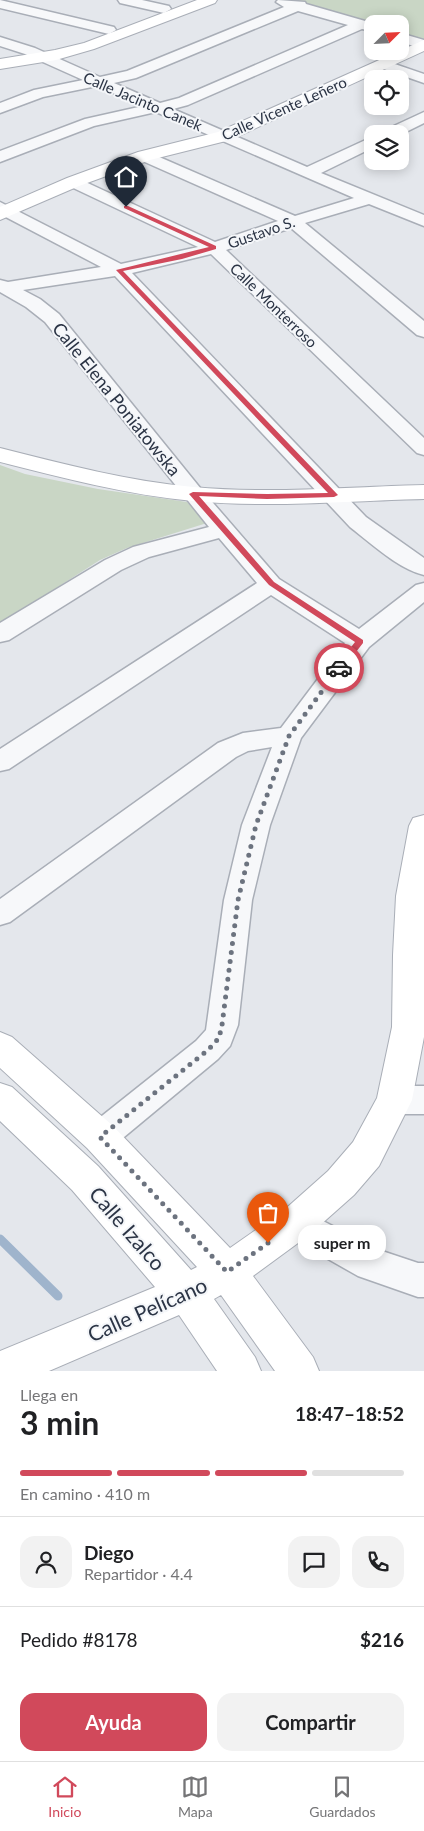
<!DOCTYPE html>
<html lang="es">
<head>
<meta charset="utf-8">
<style>
  :root { --surface:#fff; --page:#f2f2f2; --text:#202124; --muted:#757577; --line:#e0e0e0; --accent:#d1495b }
  body { margin:0; font-family:Lato,sans-serif; background:var(--page); color:var(--text); height:100vh; display:flex; flex-direction:column; font-size:19px; white-space:nowrap }
  * { box-sizing:border-box; margin:0 }
  p { font-size:16px; color:var(--muted) }
  .icon { flex:none; width:28px; height:28px; fill:none; stroke:currentColor; stroke-width:2; stroke-linecap:round; stroke-linejoin:round }
  .map { position:relative; height:1371px; overflow:hidden }
  .drawer { display:flex; flex-direction:column; background:var(--surface); flex:1 }
  .drawer>* { flex:none }
  .needle { width:32px; rotate:66deg }
  .tools { position:absolute; left:364px; top:15px; display:grid; gap:10px }
  .tools a { display:grid; place-items:center; width:45px; height:45px; border-radius:10px; background:var(--surface); box-shadow:0 2px 12px #0003; font-size:25px }
  .pin { position:absolute; display:grid; place-items:center; width:42px; height:42px; color:#fff; margin:-51px -21px; border-radius:50% 50% 50% 0; rotate:-45deg; box-shadow:0 0 5px #0007 }
  .pin .icon { rotate:45deg }
  .courier { position:absolute; display:grid; place-items:center; width:50px; height:50px; margin:-25px; border:4px solid #d1495b; border-radius:50%; background:#fff; color:#222; box-shadow:0 1px 6px #0007 }
  .bubble { position:absolute; height:35px; border-radius:15px; background:var(--surface); box-shadow:0 2px 12px #0003; font-size:16px; font-weight:700; line-height:35px; text-align:center }
  .overview em { font-style:normal; font-weight:700 }
  .overview div { display:flex; flex-direction:column-reverse }
  .overview { display:flex; align-items:center; justify-content:space-between; height:85px; padding:0 20px }
  h1 { font-size:32px; font-weight:700; line-height:38px }
  .bar { display:grid; grid-template-columns:repeat(4,1fr); gap:8px 5px; align-content:center; height:60px; padding:0 20px }
  .bar i { height:6px; border-radius:4px; background:var(--line) }
  .bar .current { background:var(--accent) }
  .bar p { grid-column:span 4 }
  .line { display:flex; align-items:center; gap:12px; padding:0 20px; border-top:1px solid var(--line) }
  .line div { flex:1 }
  .round { display:grid; place-items:center; flex:none; width:52px; height:52px; border-radius:15px; background:var(--page) }
  .primary-button { display:flex; gap:10px; margin-top:auto; padding:10px 20px }
  .primary-button a { flex:1; height:58px; border-radius:15px; background:var(--accent); color:#fff; font-size:20px; font-weight:700; line-height:58px; text-align:center }
  .primary-button a+a { background:var(--page); color:var(--text) }
  .tab-bar { display:flex; justify-content:space-around; align-items:center; height:70px; border-top:1px solid var(--line); background:var(--surface); font-size:14px; color:var(--muted) }
  .tab-bar a { display:grid; justify-items:center; gap:2px }
  .tab-bar .current { color:var(--accent) }
  .map>svg:first-child { display:block }
  .green { fill:#c9d6c5 }
  .lines { fill:none; stroke-linecap:round; stroke-linejoin:round }
  .stream { stroke:#9fb4cc; stroke-width:9 }
  .street-casing { stroke:#a9aeb7; stroke-width:3 }
  .secondary-casing { stroke:#a9aeb7; stroke-width:2 }
  .street { fill:#f7f8fa; fill-rule:evenodd }
  .secondary { fill:#fff; fill-rule:evenodd }
  .route { fill:#d1495b }
  .done { stroke:#6c737f; stroke-width:5; stroke-dasharray:0 9 }
  .labels { text-anchor:middle; dominant-baseline:central; stroke-width:4; stroke-linejoin:round; paint-order:stroke }
  .far-street-label { font-size:15px; fill:#2b3445; stroke:#f4f6f9 }
  .street-label { font-size:18px; fill:#2b3445; stroke:#f4f6f9 }
  .near-street-label { font-size:21px; fill:#2b3445; stroke:#f4f6f9 }
</style>
</head>
<body>
<div class="map">
<svg width="424" height="1371" viewBox="0 0 424 1371">
  <rect width="100%" height="100%" fill="#e4e7ec"/>
  <path class="green" d="M 286,0 L 424,0 L 424,41 L 400,34 L 400,24 L 372,24 L 372,25 Z
    M 0,465 L 25,474 L 98,489 L 187,502 L 207,523 L 127,548 L 100,560 L 0,624 Z"/>
  <g class="lines">
    <path class="stream" d="M 0,1239 L 58,1296"/>
    <g class="street-casing">
      <path id="street" d="M 0,0 L 114,27 L 116,30 L 109,34 L 0,8 Z
        M 118,0 L 142,0 L 169,6 L 171,9 L 164,13 L 120,3 Z
        M 278,0 L 305,2 L 306,4 L 372,23 L 372,28 L 367,30 L 362,29 L 188,105 L 173,109 L 307,167 L 372,137 L 372,148 L 321,173 L 424,215 L 424,226 L 369,204 L 305,223 L 424,321 L 424,337 L 417,335 L 291,228 L 226,250 L 424,438 L 424,455 L 417,453 L 211,254 L 132,273 L 366,517 L 424,558 L 424,575 C 397,568 372,544 350,527 L 115,276 L 23,290 L 40,299 L 59,314 L 201,489 L 279,579 L 359,629 L 416,585 L 424,583 L 424,602 L 369,647 L 301,738 L 270,825 L 252,900 L 238,1025 L 230,1046 L 218,1059 L 112,1147 L 100,1152 L 88,1147 L 84,1137 L 88,1127 L 196,1041 L 206,1030 L 224,900 L 242,825 L 272,747 L 248,751 L 236,757 L 10,922 L 0,925 L 0,899 L 218,743 L 243,733 L 281,728 L 345,643 L 271,595 L 9,769 L 0,771 L 0,749 L 257,583 L 219,538 L 149,557 L 121,570 L 9,640 L 0,642 L 0,623 L 105,560 L 133,547 L 209,527 L 45,322 L 26,307 L 0,292 L 0,280 L 8,282 L 101,267 L 0,214 L 0,202 L 121,264 L 198,247 L 67,185 L 65,182 L 67,179 L 79,179 L 215,242 L 278,221 L 138,159 L 136,156 L 138,153 L 150,153 L 295,216 L 354,198 L 156,112 L 94,126 L 0,162 L 0,151 L 85,119 L 143,106 L 97,86 L 43,97 L 0,113 L 0,103 L 34,90 L 83,80 L 25,54 L 0,46 L 0,37 L 35,48 L 100,77 L 127,71 L 284,7 L 276,2 ZM 298,11 L 348,25 L 179,98 L 160,103 L 114,83 L 136,78 Z
        M 400,33 L 424,40 L 424,49 L 400,42 Z
        M 383,60 L 424,74 L 424,83 L 378,67 L 376,64 L 378,61 Z
        M 424,112 L 424,123 L 400,135 L 381,134 L 383,131 Z
        M 394,1086 L 424,1086 L 424,1114 L 394,1114 L 383,1110 L 378,1100 L 383,1090 Z
        M 296,1207 L 379,1250 L 418,1263 L 424,1263 L 424,1297 L 418,1297 L 358,1276 L 284,1234 L 279,1223 L 284,1212 Z"/>
    </g>
    <g class="secondary-casing">
      <path id="secondary" d="M 197,0 L 217,0 L 215,3 L 94,49 L 56,60 L 0,69 L 0,59 L 55,50 L 84,43 Z
        M 424,40 L 424,51 L 230,140 L 150,160 L 79,186 L 0,220 L 0,207 L 67,178 L 138,152 L 218,132 Z
        M 0,448 C 63,464 128,481 193,487 C 269,494 348,487 424,485 L 424,499 C 348,501 269,508 193,501 C 128,495 63,478 0,462 Z
        M 424,815 L 424,1037 L 412,1100 L 379,1166 L 354,1195 L 309,1235 L 253,1276 L 313,1357 L 319,1371 L 275,1371 L 221,1295 L 214,1299 L 255,1357 L 261,1371 L 217,1371 L 179,1315 L 49,1371 L 0,1371 L 0,1351 L 155,1287 L 72,1190 L 0,1121 L 0,1083 L 12,1087 L 98,1166 L 191,1270 L 197,1267 L 87,1148 L 0,1068 L 0,1032 L 12,1037 L 113,1126 L 230,1248 L 283,1211 L 328,1171 L 353,1142 L 377,1098 L 392,1027 L 393,955 L 396,896 L 409,826 L 413,818 Z"/>
    </g>
    <use href="#street" class="street"/>
    <use href="#secondary" class="secondary"/>
  </g>
  <path class="route" d="M 124,206 L 128,206 L 216,246 L 216,249 L 182,259 L 123,271 L 338,495 L 334,497 L 267,499 L 199,496 L 274,582 L 363,640 L 363,643 L 342,670 L 336,670 L 335,668 L 355,642 L 269,585 L 189,494 L 193,492 L 267,494 L 328,493 L 116,270 L 209,247 L 124,208 Z"/>
  <g class="lines">
    <path class="done" d="M 268,1243 L 227,1272 L 100,1137 L 208,1050 L 219,1038 L 222,1025 L 238,900 L 256,825 L 289,736 L 339,668"/>
  </g>
  <g class="labels">
    <g class="far-street-label">
      <text transform="translate(143 101) rotate(23)">Calle Jacinto Canek</text>
      <text transform="translate(284 108) rotate(-24)">Calle Vicente Leñero</text>
      <text transform="translate(261 232) rotate(-19)">Gustavo S.</text>
      <text transform="translate(274 305) rotate(44)">Calle Monterroso</text>
    </g>
    <g class="street-label">
      <text transform="translate(117 399) rotate(51)">Calle Elena Poniatowska</text>
    </g>
    <g class="near-street-label">
      <text transform="translate(128 1228) rotate(49)">Calle Izalco</text>
      <text transform="translate(147 1309) rotate(-24)">Calle Pelícano</text>
    </g>
  </g>
</svg>
<div class="tools">
<a><svg class="needle" viewBox="-14 -14 28 28"><path d="M0-13l5 13h-10z" fill="#e53935"/><path d="M0 13l5-13h-10z" fill="#757577"/></svg></a>
<a><svg class="icon" aria-label="locate" viewBox="0 0 24 24"><circle cx="12" cy="12" r="6"/><path d="M12 2v4M12 18v4M2 12h4M18 12h4"/></svg></a>
<a><svg class="icon" aria-label="layers" viewBox="0 0 24 24"><path d="M12 4l9 5-9 5-9-5zM3 14l9 5 9-5"/></svg></a>
</div>
<div class="pin" style="left:268px;top:1243px;background:#ea580c"><svg class="icon" aria-label="bag" viewBox="0 0 24 24"><path d="M5 8h14l-1 12H6zM9 8a3 3 0 0 1 6 0"/></svg></div>
<div class="pin" style="left:126px;top:207px;background:#1f2937"><svg class="icon" aria-label="home" viewBox="0 0 24 24"><path d="M3 11l9-7 9 7M6 9v11h12V9"/></svg></div>
<div class="courier" style="left:339px;top:668px"><svg class="icon" aria-label="car" viewBox="0 0 24 24"><path d="M5 17H2v-5l4-1 3-4h7l3 4 3 1v5h-3M9 17h6M6 11h13"/><circle cx="7" cy="17" r="2"/><circle cx="17" cy="17" r="2"/></svg></div>
<div class="bubble" style="left:298px;top:1225px;width:88px">super m</div>
</div>
<section class="drawer">
<div class="overview"><div><h1>3 min</h1><p>Llega en</p></div><em>18:47–18:52</em></div>
<div class="bar"><i class="current"></i><i class="current"></i><i class="current"></i><i></i><p>En camino · 410 m</p></div>
<div class="line" style="height:90px"><a class="round"><svg class="icon" aria-label="person" viewBox="0 0 24 24"><circle cx="12" cy="8" r="4"/><path d="M4 21q1-7 8-7t8 7"/></svg></a><div><b>Diego</b><p>Repartidor · 4.4</p></div><a class="round"><svg class="icon" aria-label="chat" viewBox="0 0 24 24"><path d="M4 5h16v11H9l-5 4z"/></svg></a><a class="round"><svg class="icon" aria-label="phone" viewBox="0 0 24 24"><path d="M5 4h4l2 5-3 2q2 4 5 5l2-3 5 2v4C11 20 4 13 5 4z"/></svg></a></div>
<div class="line" style="height:65px"><div>Pedido #8178</div><b>$216</b></div>
<div class="primary-button"><a>Ayuda</a><a>Compartir</a></div>
</section>
<nav class="tab-bar">
<a class="current"><svg class="icon" aria-label="home" viewBox="0 0 24 24"><path d="M3 11l9-7 9 7M6 9v11h12V9"/></svg>Inicio</a>
<a><svg class="icon" aria-label="map" viewBox="0 0 24 24"><path d="M3 6l6-2 6 2 6-2v14l-6 2-6-2-6 2zM9 4v14M15 6v14"/></svg>Mapa</a>
<a><svg class="icon" aria-label="saved" viewBox="0 0 24 24"><path d="M7 4h10v16l-5-4-5 4z"/></svg>Guardados</a>
</nav>
</body>
</html>
